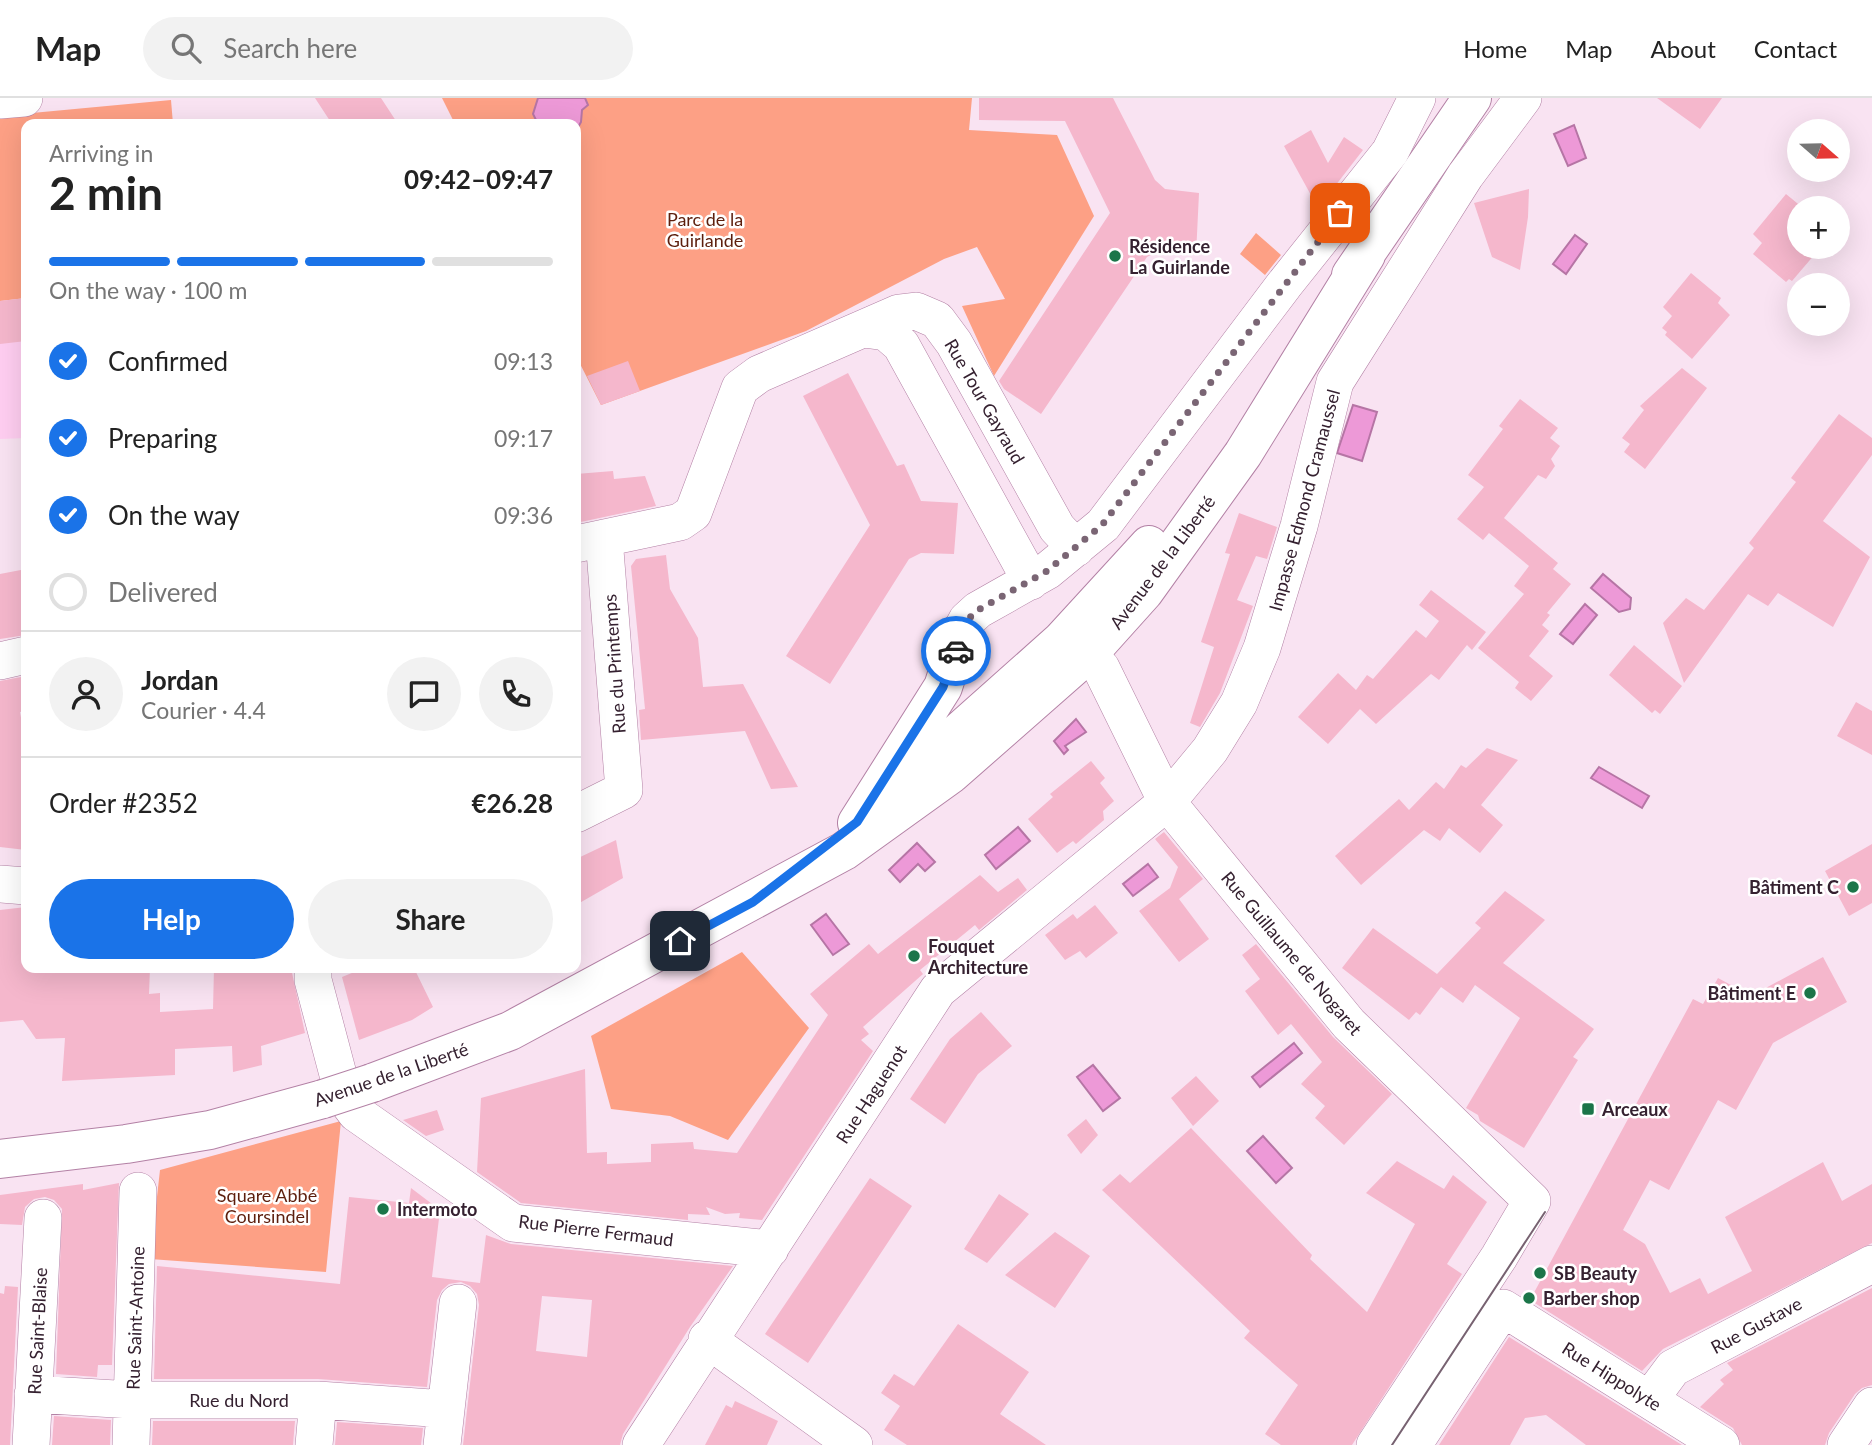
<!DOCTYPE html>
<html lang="en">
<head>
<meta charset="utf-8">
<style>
  :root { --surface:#fff; --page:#f2f2f2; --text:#222; --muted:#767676; --line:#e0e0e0; --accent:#1a73e8 }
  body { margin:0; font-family:Lato,sans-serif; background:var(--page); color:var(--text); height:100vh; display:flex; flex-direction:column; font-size:26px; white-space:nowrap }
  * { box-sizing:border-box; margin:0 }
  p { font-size:23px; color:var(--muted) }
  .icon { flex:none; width:38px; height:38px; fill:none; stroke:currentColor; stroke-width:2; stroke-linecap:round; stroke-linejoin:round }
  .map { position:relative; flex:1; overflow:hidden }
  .drawer { position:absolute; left:21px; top:21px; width:560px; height:854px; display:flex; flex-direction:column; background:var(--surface); border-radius:14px; box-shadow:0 7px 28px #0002 }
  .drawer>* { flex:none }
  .needle { width:46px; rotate:110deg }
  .buttons { position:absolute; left:1787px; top:21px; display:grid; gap:14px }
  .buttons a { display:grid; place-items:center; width:63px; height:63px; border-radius:50%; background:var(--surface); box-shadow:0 7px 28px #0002; font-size:35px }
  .pin { position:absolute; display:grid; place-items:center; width:60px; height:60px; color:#fff; margin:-30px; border-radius:14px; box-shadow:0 4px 10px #0006 }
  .courier { position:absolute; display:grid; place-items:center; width:70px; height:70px; margin:-35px; border:5px solid #1a73e8; border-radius:50%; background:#fff; color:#222; box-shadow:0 2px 9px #0007 }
  .head em { font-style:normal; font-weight:700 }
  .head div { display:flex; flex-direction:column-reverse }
  .head { display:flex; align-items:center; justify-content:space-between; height:119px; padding:0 28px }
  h1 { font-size:46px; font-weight:700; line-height:52px }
  .bar { display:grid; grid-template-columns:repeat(4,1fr); gap:10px 7px; align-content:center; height:84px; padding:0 28px }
  .bar i { height:9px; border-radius:5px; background:var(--line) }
  .bar .current { background:var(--accent) }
  .bar p { grid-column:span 4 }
  .line { display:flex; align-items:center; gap:18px; padding:0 28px; border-top:2px solid var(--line) }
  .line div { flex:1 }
  .round { display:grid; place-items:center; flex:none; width:74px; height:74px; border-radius:37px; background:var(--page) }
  ol { padding:0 28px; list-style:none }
  li { display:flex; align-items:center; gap:21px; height:77px }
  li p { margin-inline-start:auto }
  li .icon { padding:7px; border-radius:50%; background:var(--accent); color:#fff; stroke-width:4 }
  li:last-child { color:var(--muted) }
  li i { width:38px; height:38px; border:4px solid var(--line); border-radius:50% }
  .button { display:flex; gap:14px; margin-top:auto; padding:14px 28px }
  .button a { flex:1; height:80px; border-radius:42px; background:var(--accent); color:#fff; font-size:28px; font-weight:700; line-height:80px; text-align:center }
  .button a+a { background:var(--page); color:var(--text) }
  header { display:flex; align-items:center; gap:42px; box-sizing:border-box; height:98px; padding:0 35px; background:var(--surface); border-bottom:2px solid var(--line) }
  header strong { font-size:33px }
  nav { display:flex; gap:38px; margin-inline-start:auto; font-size:24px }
  .search { width:490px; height:63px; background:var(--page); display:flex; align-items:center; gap:18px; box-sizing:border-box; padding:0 24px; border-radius:38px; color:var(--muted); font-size:26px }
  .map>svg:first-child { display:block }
  .built { fill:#ffcef1 }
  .green { fill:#fda085 }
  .water { fill:#ed99d7; stroke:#b675a5; stroke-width:2 }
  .building { fill:#f5b7cc; fill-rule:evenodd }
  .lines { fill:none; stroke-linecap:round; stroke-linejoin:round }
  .minor-casing { stroke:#b381a5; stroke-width:38 }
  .major-casing { stroke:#b381a5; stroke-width:40 }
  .minor { stroke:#fff; stroke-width:37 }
  .major { stroke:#fff; stroke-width:38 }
  .tram { stroke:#776271; stroke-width:2 }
  .major-bridge-casing { stroke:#b381a5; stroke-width:40; stroke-linecap:butt }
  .major-bridge { stroke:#fff; stroke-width:38 }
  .done { stroke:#7a6574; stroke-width:7; stroke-dasharray:0 12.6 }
  .route { stroke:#1a73e8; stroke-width:9 }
  .poi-dot { fill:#1b7549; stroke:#fff; stroke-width:2.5 }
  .labels { text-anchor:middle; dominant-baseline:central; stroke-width:5; stroke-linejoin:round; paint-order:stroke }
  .park-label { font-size:18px; fill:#5d1f0d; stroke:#fff }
  .poi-label { font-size:18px; font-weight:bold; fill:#352130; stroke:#fff; text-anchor:start }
  .street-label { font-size:18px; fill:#352130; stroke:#fff }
</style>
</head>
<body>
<header>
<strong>Map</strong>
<div class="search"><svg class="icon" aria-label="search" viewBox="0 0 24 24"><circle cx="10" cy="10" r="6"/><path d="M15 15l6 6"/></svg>Search here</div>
<nav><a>Home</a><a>Map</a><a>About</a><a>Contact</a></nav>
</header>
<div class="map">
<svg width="1872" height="1347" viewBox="0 0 1872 1347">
  <rect width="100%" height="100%" fill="#f9e3f2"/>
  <path class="built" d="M 26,200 L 26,340 L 0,341 L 0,203 Z"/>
  <path class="green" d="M 442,0 L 972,0 L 969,32 L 1057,37 L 1094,118 L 994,278 L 962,208 L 1005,201 L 977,149 L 944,161 L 806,233 L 601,307 L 576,258 L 576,26 L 455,26 Z
    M 171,2 L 173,26 L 26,26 L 26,200 L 0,203 L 0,18 Z
    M 1256,135 L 1281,157 L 1265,177 L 1240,156 Z
    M 742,854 L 809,930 L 728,1042 L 670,1018 L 611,1011 L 591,938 Z
    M 341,1023 L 326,1174 L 150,1161 L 160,1072 Z"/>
  <path class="water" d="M 538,0 L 585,0 L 588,7 L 582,12 L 581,24 L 576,33 L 576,26 L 538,26 L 533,16 Z
    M 1574,27 L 1586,60 L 1568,68 L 1554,36 Z
    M 1575,137 L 1587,146 L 1566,176 L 1553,166 Z
    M 1353,307 L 1377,314 L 1362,363 L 1337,355 Z
    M 1603,476 L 1631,500 L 1630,511 L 1619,514 L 1591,490 Z
    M 1585,506 L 1597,517 L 1573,546 L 1560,536 Z
    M 1076,621 L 1086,634 L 1065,648 L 1068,652 L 1064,656 L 1054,643 Z
    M 1599,669 L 1649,698 L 1642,710 L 1591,680 Z
    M 1018,729 L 1030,743 L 996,771 L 985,757 Z
    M 917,745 L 935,764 L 925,773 L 918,766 L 900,784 L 889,772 Z
    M 1148,766 L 1158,779 L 1133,798 L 1123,786 Z
    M 826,816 L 849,846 L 833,857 L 811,827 Z
    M 1294,945 L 1302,955 L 1260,989 L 1252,979 Z
    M 1093,967 L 1120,1000 L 1103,1013 L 1077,979 Z
    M 1263,1038 L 1292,1070 L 1276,1085 L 1247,1053 Z"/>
  <path class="building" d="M 315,0 L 381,0 L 398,26 L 332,26 Z
    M 979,0 L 1113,0 L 1155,82 L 1165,91 L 1199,95 L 1196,157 L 1158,153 L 1147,159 L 1041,316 L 1004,291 L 999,283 L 1110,115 L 1065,23 L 979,22 Z
    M 1657,0 L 1722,0 L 1700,31 Z
    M 1311,32 L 1328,65 L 1344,39 L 1363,52 L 1318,110 L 1284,48 Z
    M 1529,91 L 1528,119 L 1520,172 L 1492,159 L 1474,105 Z
    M 1786,96 L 1803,110 L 1799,110 L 1799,149 L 1821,149 L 1792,183 L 1789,181 L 1786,184 L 1753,156 L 1762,145 L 1753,136 Z
    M 1691,175 L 1721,200 L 1718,205 L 1730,217 L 1692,261 L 1665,237 L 1667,234 L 1662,230 L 1672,218 L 1663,209 Z
    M 26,200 L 26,243 L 0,246 L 0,203 Z
    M 628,263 L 640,293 L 601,307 L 587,278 Z
    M 1682,270 L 1707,290 L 1645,371 L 1624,354 L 1630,346 L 1622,340 L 1644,312 L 1640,308 Z
    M 848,275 L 897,368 L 904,366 L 921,403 L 958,405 L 954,456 L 921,455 L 909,461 L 830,586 L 786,558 L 870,427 L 803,298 Z
    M 1520,301 L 1558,330 L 1550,340 L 1560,348 L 1551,361 L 1555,368 L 1546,381 L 1538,377 L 1504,420 L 1558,465 L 1553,471 L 1571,486 L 1547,515 L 1550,517 L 1542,527 L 1549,533 L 1529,558 L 1553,578 L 1531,603 L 1515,590 L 1519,584 L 1478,550 L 1524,496 L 1514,488 L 1529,468 L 1489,435 L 1483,442 L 1457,421 L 1484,389 L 1468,377 L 1503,331 L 1499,328 Z
    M 1839,316 L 1872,340 L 1872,357 L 1823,423 L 1870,459 L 1833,529 L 1778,495 L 1768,508 L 1748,496 L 1684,585 L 1663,525 L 1686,500 L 1704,512 L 1754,450 L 1749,445 L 1796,384 L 1791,380 Z
    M 613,373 L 614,381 L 645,378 L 656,408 L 576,425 L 576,376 Z
    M 1239,415 L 1277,429 L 1267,461 L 1256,458 L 1237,502 L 1253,508 L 1220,595 L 1200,629 L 1190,625 L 1214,549 L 1201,544 L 1230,456 L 1225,455 Z
    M 666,457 L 670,491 L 698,540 L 703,589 L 743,586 L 798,689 L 771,691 L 745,633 L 641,642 L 639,612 L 645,611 L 631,468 L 636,461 Z
    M 26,471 L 26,537 L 0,541 L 0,476 Z
    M 1431,492 L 1486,534 L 1472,552 L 1467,547 L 1439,582 L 1431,576 L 1376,626 L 1360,611 L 1328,646 L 1298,619 L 1338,575 L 1356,592 L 1367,577 L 1373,581 L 1416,532 L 1426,540 L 1439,523 L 1419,507 Z
    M 1634,547 L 1682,588 L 1660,616 L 1655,612 L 1652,615 L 1609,577 Z
    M 26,578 L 26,613 L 20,614 L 26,648 L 26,752 L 0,749 L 0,583 Z
    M 1856,604 L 1872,613 L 1872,657 L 1837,638 Z
    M 1487,650 L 1518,662 L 1481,707 L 1503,727 L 1480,755 L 1449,730 L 1440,743 L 1424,732 L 1361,787 L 1335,758 L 1399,701 L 1409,712 L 1436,684 L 1444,691 L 1461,667 L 1466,670 Z
    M 1091,663 L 1105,680 L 1100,685 L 1114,703 L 1103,713 L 1104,722 L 1076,746 L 1073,743 L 1057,755 L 1028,721 L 1053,699 L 1050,696 Z
    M 1164,734 L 1203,781 L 1179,801 L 1209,841 L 1179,864 L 1139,813 L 1170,790 L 1178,769 L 1155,741 Z
    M 616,742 L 623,780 L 576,807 L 576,761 Z
    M 1872,746 L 1872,805 L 1849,818 L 1825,773 Z
    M 980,777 L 998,794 L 1018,780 L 1027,792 L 979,832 L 975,827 L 920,872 L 923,876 L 863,929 L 869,936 L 861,942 L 873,953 L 762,1122 L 739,1120 L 740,1115 L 725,1116 L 706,1109 L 710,1117 L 688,1116 L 688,1122 L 521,1105 L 477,1074 L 481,1000 L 585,971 L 587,1055 L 607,1054 L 607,1066 L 651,1064 L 651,1046 L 693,1044 L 694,1051 L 737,1055 L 828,917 L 810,896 L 869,846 L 878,856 Z
    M 1505,793 L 1545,822 L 1503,865 L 1594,931 L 1573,959 L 1578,962 L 1524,1050 L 1480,1023 L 1478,1017 L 1466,1010 L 1520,920 L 1475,887 L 1463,905 L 1441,889 L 1420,917 L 1416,914 L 1409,922 L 1342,870 L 1373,830 L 1437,876 L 1481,830 L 1475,825 Z
    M 1095,807 L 1118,835 L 1086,860 L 1080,853 L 1065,862 L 1045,837 L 1073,816 L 1077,821 Z
    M 26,809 L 26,870 L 150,870 L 149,896 L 160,895 L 160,914 L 213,911 L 214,870 L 291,870 L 305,935 L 261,948 L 262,967 L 233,974 L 232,948 L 175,951 L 175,977 L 62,983 L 65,940 L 36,941 L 23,922 L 0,924 L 0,812 Z
    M 1256,846 L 1333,939 L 1392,996 L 1344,1047 L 1315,1020 L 1325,1008 L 1301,986 L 1322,964 L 1291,926 L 1278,937 L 1245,893 L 1260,881 L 1242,857 Z
    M 1823,859 L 1847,904 L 1773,945 L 1736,1012 L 1718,1002 L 1669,1092 L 1650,1082 L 1623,1132 L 1645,1146 L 1670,1195 L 1700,1180 L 1708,1196 L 1752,1173 L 1725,1119 L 1823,1064 L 1842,1103 L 1872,1086 L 1872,1145 L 1663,1251 L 1642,1273 L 1530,1202 L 1693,901 L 1703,906 L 1718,880 L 1751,898 Z
    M 364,870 L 414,870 L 433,909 L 412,922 L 359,942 L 342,879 Z
    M 981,914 L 1012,948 L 978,976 L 945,1026 L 910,1001 L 950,941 Z
    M 1196,978 L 1219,1003 L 1193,1028 L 1171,1000 Z
    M 437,1012 L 444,1032 L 426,1038 L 403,1022 Z
    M 1086,1021 L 1098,1037 L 1081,1056 L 1067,1037 Z
    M 1191,1030 L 1312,1157 L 1310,1161 L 1367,1214 L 1415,1126 L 1366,1095 L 1397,1063 L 1444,1091 L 1453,1077 L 1487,1104 L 1447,1166 L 1462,1176 L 1352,1347 L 1281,1347 L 1265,1336 L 1298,1287 L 1244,1240 L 1250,1233 L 1102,1092 L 1120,1076 L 1130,1085 Z
    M 870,1080 L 912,1108 L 808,1265 L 765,1236 Z
    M 119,1085 L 112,1267 L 98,1267 L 97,1279 L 56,1276 L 62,1111 L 54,1102 L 45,1099 L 34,1101 L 25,1109 L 22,1127 L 0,1126 L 0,1097 L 83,1086 L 83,1092 Z
    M 411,1090 L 440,1112 L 432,1179 L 480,1185 L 486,1137 L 511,1146 L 733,1168 L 690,1229 L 623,1336 L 620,1347 L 463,1347 L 479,1207 L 477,1196 L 470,1188 L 461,1184 L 449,1186 L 442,1192 L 437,1202 L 427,1289 L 318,1281 L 154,1281 L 157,1168 L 340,1186 L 349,1099 L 409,1105 ZM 542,1198 L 592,1202 L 587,1259 L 536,1253 Z
    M 999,1096 L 1029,1116 L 987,1165 L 964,1151 Z
    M 1055,1134 L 1090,1158 L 1055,1210 L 1005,1177 Z
    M 5,1188 L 18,1189 L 10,1347 L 0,1347 L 0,1195 L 4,1196 Z
    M 1872,1190 L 1872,1287 L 1862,1290 L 1855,1296 L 1829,1335 L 1825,1347 L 1742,1347 L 1733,1330 L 1700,1309 L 1724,1286 L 1720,1282 L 1733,1272 L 1727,1265 Z
    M 958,1226 L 1029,1274 L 1000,1316 L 1046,1347 L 907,1347 L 884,1332 L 900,1308 L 881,1295 L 894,1276 L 914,1288 Z
    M 1509,1239 L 1682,1347 L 1586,1347 L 1546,1317 L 1525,1320 L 1510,1347 L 1439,1347 Z
    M 735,1303 L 778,1323 L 767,1347 L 705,1347 L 726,1307 L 732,1310 Z
    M 54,1318 L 111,1322 L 110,1347 L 52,1347 Z
    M 153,1323 L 295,1323 L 293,1347 L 152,1347 Z
    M 337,1324 L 423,1330 L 421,1347 L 335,1347 Z"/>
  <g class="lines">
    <g class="minor-casing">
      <path id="minor" d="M 0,2 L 24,0
        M 864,231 L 886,234 L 901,247 L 1031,483
        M 576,446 L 680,424 L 693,415 L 740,290 L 759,276 L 899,215 L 916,213 L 937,222 L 954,245 L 1057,430 L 1076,450
        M 961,533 L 967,522 L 978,512 L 1047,473 L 1103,427 L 1284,187 L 1390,54 L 1417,0
        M 0,563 L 26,557
        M 1101,570 L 1167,704 L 1349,926 L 1532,1103 L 1499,1159 L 1375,1347
        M 576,716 L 624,692 L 604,440
        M 0,786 L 26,788
        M 313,870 L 313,882 L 344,999 L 356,1015 L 513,1125 L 770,1151
        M 707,1241 L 854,1347
        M 33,1296 L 132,1302 L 318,1302 L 445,1311
        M 1650,1301 L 1673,1270 L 1872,1166
        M 31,1347 L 43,1120
        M 131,1347 L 138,1093
        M 314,1347 L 318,1302
        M 442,1347 L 458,1205
        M 641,1347 L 938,892 L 1167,704 L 1210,652 L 1239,605 L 1262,550 L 1299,428 L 1335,284 L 1465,78 L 1523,0
        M 1413,1347 L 1503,1210 L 1721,1347
        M 1846,1347 L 1872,1308"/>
    </g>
    <g class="major-casing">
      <path id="major" d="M 1351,177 L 1472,0
        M 906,681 L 1061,543 L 1149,447
        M 857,725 L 943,589 L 961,533
        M 372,985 L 510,933 L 844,753 L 951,676 L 1091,553 L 1144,494 L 1243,356 L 1366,157
        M 0,1061 L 126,1046 L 210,1032 L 323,1001"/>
    </g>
    <use href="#minor" class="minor"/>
    <use href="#major" class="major"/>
    <path class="tram" d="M 1392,1347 L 1545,1114"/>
    <g class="major-bridge-casing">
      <path id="major-bridge" d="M 323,1001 L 372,985"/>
    </g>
    <use href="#major-bridge" class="major-bridge"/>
  </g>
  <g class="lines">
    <path class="done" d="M 956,553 L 967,522 L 978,512 L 1047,473 L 1102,427 L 1340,115"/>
    <path class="route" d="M 680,843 L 753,804 L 857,724 L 943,589 L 956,553"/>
  </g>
  <g class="poi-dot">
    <circle cx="1115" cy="158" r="7"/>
    <circle cx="1853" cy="789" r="7"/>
    <circle cx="914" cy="858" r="7"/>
    <circle cx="1810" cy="895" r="7"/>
    <rect x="1581" y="1004" width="14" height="14" rx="3.5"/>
    <circle cx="383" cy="1111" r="7"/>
    <circle cx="1540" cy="1175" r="7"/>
    <circle cx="1529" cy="1200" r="7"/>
  </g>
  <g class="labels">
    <g class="park-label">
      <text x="705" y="121">Parc de la<tspan x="705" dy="21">Guirlande</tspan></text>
      <text x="267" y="1097">Square Abbé<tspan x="267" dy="21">Coursindel</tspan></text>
    </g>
    <g class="poi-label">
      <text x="1129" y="148">Résidence<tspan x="1129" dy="21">La Guirlande</tspan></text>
      <text x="1839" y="789" text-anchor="end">Bâtiment C</text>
      <text x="928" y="848">Fouquet<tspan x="928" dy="21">Architecture</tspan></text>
      <text x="1796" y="895" text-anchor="end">Bâtiment E</text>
      <text x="1602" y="1011">Arceaux</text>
      <text x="397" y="1111">Intermoto</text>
      <text x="1554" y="1175">SB Beauty</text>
      <text x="1543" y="1200">Barber shop</text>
    </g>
    <g class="street-label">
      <text transform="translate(985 303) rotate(60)">Rue Tour Gayraud</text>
      <text transform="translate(1304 402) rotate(-75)">Impasse Edmond Cramaussel</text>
      <text transform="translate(1162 464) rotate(-53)">Avenue de la Liberté</text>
      <text transform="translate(614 566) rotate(-94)">Rue du Printemps</text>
      <text transform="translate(1292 855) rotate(50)">Rue Guillaume de Nogaret</text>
      <text transform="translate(391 976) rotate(-19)">Avenue de la Liberté</text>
      <text transform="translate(871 996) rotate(-57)">Rue Haguenot</text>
      <text transform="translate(596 1132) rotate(7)">Rue Pierre Fermaud</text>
      <text transform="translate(135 1220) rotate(-88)">Rue Saint-Antoine</text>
      <text transform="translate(1756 1227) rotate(-28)">Rue Gustave</text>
      <text transform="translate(37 1233) rotate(-87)">Rue Saint-Blaise</text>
      <text transform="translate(1612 1278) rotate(32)">Rue Hippolyte</text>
      <text x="239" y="1302">Rue du Nord</text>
    </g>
  </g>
</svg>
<div class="buttons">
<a><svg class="needle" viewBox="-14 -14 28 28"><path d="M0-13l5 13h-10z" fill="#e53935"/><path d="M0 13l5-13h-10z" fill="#767676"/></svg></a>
<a>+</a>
<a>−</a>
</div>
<div class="pin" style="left:1340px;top:115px;background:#ea580c"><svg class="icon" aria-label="bag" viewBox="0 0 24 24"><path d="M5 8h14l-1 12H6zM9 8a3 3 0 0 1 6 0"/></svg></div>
<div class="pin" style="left:680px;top:843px;background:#1f2937"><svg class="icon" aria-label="home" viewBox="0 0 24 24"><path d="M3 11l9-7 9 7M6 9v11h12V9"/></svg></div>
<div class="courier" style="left:956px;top:553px"><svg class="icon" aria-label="car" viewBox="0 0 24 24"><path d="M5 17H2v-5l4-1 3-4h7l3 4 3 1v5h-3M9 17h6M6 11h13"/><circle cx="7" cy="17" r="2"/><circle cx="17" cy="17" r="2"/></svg></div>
<section class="drawer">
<div class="head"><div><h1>2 min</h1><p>Arriving in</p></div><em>09:42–09:47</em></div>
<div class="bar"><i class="current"></i><i class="current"></i><i class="current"></i><i></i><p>On the way · 100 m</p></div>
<ol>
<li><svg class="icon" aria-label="check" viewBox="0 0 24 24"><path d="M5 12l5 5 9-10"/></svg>Confirmed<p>09:13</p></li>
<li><svg class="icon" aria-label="check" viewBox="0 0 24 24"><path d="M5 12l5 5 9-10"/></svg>Preparing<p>09:17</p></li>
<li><svg class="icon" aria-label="check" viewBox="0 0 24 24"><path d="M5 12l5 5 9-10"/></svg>On the way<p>09:36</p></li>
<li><i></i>Delivered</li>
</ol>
<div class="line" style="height:126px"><a class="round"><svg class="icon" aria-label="person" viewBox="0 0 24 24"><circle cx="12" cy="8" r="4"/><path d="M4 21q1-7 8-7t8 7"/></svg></a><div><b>Jordan</b><p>Courier · 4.4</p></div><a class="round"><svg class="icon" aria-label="chat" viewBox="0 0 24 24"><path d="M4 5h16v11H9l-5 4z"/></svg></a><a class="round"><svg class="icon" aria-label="phone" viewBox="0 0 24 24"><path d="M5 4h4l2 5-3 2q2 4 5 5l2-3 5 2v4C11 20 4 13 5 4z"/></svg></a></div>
<div class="line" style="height:91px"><div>Order #2352</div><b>€26.28</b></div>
<div class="button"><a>Help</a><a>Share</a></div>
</section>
</div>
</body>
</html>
